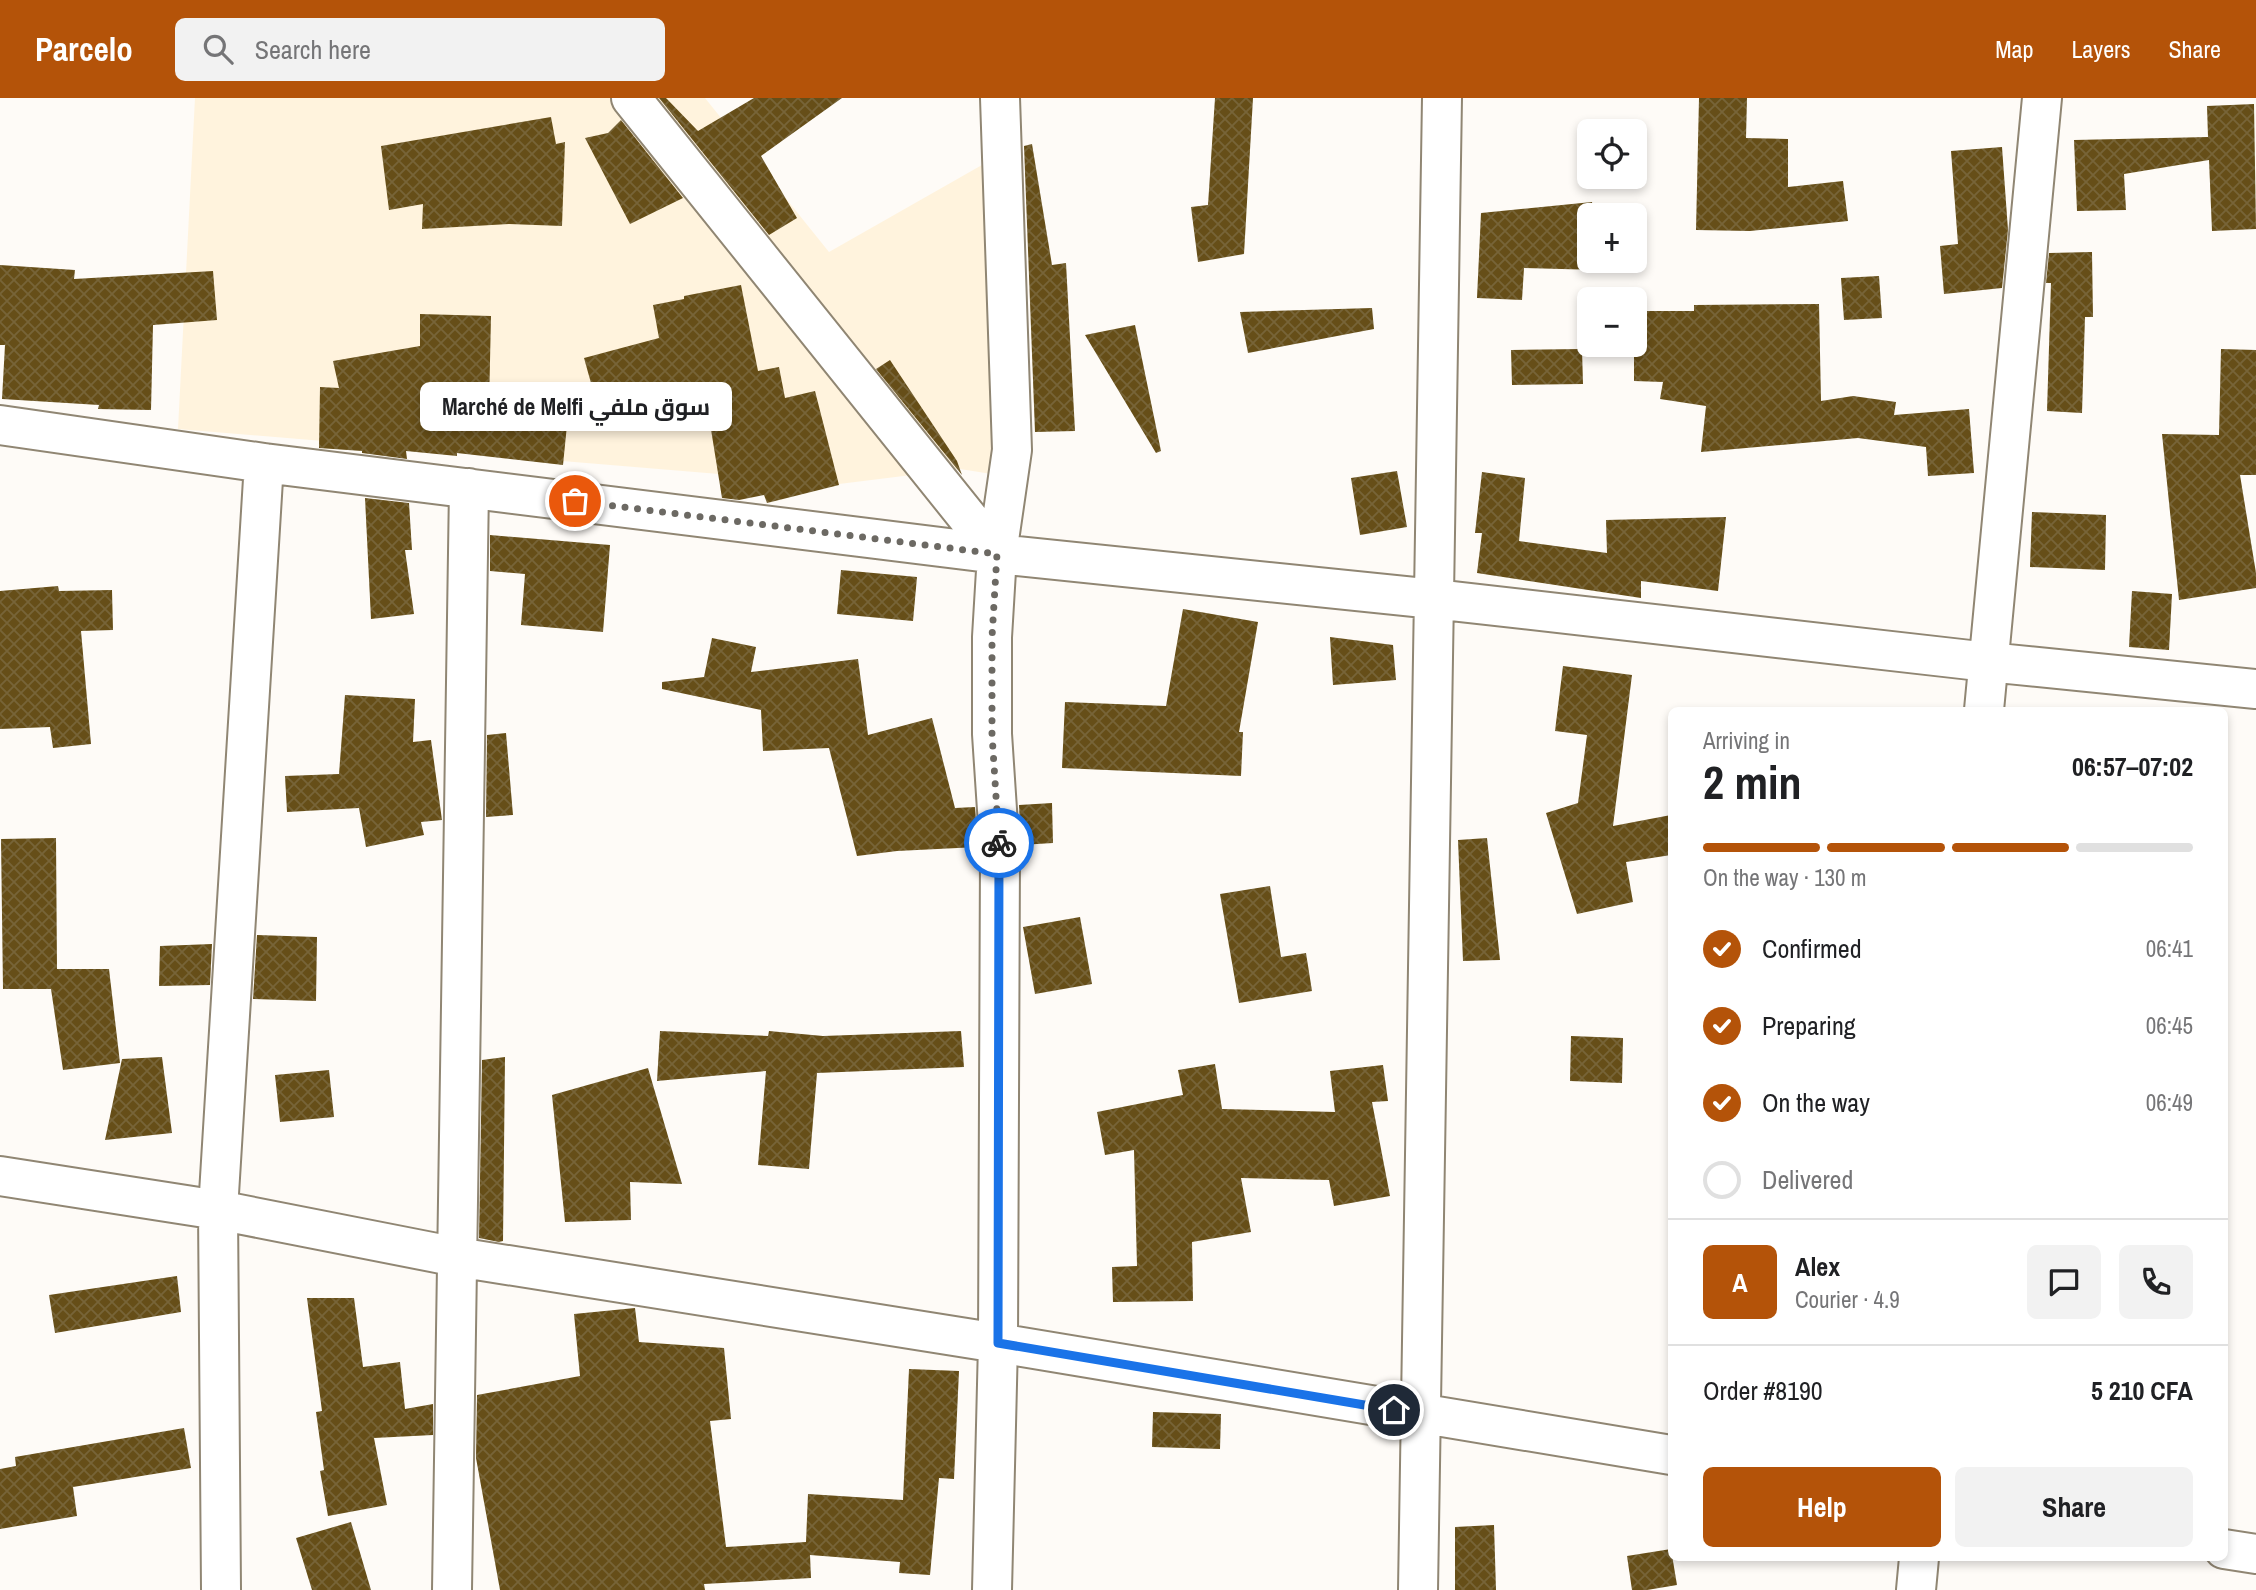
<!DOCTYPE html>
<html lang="en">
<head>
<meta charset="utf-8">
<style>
  :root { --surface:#fff; --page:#f2f2f2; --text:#202124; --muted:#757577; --line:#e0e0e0; --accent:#b45309 }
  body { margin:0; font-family:"Archivo Narrow",Cairo,sans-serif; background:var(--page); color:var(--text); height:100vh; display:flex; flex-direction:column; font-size:26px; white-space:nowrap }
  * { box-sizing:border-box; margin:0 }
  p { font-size:23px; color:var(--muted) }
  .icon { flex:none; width:38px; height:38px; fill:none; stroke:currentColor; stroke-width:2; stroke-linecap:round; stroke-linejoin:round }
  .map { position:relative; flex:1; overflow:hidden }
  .panel { position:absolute; left:1668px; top:609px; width:560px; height:854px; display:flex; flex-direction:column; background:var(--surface); border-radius:10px; box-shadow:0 4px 10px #0003 }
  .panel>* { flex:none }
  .fabs { position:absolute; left:1577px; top:21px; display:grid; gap:14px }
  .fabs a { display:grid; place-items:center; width:70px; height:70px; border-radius:10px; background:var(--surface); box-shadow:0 4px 10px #0003; font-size:35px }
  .pin { position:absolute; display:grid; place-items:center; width:60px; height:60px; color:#fff; margin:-30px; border:4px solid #fff; border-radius:50%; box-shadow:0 2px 7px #0007 }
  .courier { position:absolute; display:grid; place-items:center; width:70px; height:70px; margin:-35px; border:5px solid #1a73e8; border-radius:50%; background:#fff; color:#222; box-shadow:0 2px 9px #0007 }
  .bubble { position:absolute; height:49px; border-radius:10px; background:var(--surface); box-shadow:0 4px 10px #0003; font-size:23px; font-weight:700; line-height:49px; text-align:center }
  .summary em { font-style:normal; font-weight:700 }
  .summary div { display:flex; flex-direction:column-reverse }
  .summary { display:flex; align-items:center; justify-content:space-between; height:119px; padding:0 35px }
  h1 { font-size:46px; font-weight:700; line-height:52px }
  .bar { display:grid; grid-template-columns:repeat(4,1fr); gap:10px 7px; align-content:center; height:84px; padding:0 35px }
  .bar i { height:9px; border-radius:5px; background:var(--line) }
  .bar .active { background:var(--accent) }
  .bar p { grid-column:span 4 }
  .line { display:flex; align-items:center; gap:18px; padding:0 35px; border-top:2px solid var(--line) }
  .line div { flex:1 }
  .round { display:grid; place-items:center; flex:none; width:74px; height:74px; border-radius:10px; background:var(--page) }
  ol { padding:0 35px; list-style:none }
  li { display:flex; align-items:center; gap:21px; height:77px }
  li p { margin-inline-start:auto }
  li .icon { padding:7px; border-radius:50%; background:var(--accent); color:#fff; stroke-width:4 }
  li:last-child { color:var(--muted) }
  li i { width:38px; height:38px; border:4px solid var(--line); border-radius:50% }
  .button { display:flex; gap:14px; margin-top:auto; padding:14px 35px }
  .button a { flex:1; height:80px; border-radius:10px; background:var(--accent); color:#fff; font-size:28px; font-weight:700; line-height:80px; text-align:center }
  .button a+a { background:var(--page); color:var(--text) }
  header { display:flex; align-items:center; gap:42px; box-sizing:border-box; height:98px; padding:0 35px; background:var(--accent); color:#fff }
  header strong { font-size:33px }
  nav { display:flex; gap:38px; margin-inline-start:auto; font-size:24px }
  .search { width:490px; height:63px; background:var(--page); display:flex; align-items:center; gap:18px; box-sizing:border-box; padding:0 24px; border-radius:10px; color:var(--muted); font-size:26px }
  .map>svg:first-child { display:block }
  .built { fill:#fff3dd }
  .building { fill:url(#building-cross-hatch) }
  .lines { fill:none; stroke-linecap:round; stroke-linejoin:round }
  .street-casing { stroke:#908673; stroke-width:42 }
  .street { stroke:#fff; stroke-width:38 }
  .done { stroke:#6c6963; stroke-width:7; stroke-dasharray:0 12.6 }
  .route { stroke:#1a73e8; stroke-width:9 }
</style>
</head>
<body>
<header>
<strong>Parcelo</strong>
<div class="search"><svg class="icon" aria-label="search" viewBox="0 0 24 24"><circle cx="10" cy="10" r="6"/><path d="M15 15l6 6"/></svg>Search here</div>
<nav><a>Map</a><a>Layers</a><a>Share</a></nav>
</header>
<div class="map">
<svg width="2256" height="1492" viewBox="0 0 2256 1492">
  <defs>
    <pattern id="building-cross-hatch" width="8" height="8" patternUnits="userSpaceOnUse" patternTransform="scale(1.75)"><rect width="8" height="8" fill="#664e18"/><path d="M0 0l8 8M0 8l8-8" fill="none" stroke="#776438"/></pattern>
  </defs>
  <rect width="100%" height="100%" fill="#fefbf7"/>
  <path class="built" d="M 195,0 L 705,0 L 829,154 L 989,63 L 998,377 L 960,371 L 839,386 L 178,331 Z"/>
  <path class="building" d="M 659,0 L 666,0 L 698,33 L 754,0 L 842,0 L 761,58 L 797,120 L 769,137 Z
    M 1215,0 L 1253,0 L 1244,156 L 1198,164 L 1191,109 L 1208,107 Z
    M 1699,0 L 1747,0 L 1746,40 L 1788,41 L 1788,89 L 1843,83 L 1848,123 L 1750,133 L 1696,132 Z
    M 2254,6 L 2256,131 L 2212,133 L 2209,62 L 2124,76 L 2126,112 L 2077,113 L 2074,42 L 2208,39 L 2207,8 Z
    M 551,19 L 556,46 L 565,44 L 562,128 L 509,126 L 422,131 L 423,106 L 389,112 L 381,48 Z
    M 621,22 L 683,100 L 630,126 L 585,40 L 608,35 Z
    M 1032,46 L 1052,167 L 1066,165 L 1075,333 L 1035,334 L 1024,48 Z
    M 2002,49 L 2008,132 L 2002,190 L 1944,196 L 1940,148 L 1958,146 L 1951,53 Z
    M 1592,104 L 1594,117 L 1589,117 L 1589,163 L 1598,163 L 1599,172 L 1524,170 L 1522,202 L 1477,200 L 1481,115 Z
    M 2092,154 L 2093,219 L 2085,219 L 2082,315 L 2047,313 L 2051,185 L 2046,185 L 2049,155 Z
    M 0,167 L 75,172 L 74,181 L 213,173 L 217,222 L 153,227 L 151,312 L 98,311 L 99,307 L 2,301 L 5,247 L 0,247 Z
    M 1879,178 L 1882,220 L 1844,222 L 1841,180 Z
    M 741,187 L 758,273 L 779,269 L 785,300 L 815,293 L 839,387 L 767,405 L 764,397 L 739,402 L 722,400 L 705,294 L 601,321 L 584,260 L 659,240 L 653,207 L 684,201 L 684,198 Z
    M 1819,206 L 1821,303 L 1853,298 L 1896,304 L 1894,317 L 1969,311 L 1974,375 L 1928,378 L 1926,349 L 1858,340 L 1701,354 L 1706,308 L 1660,301 L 1663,284 L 1634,283 L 1634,213 L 1694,213 L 1694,207 Z
    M 1372,210 L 1374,231 L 1248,255 L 1240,214 Z
    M 420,216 L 491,218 L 489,309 L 568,317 L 563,367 L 457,355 L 457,358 L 406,353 L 407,361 L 362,355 L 362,353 L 319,350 L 320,289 L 339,290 L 333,263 L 420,248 Z
    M 1135,227 L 1161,353 L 1156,355 L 1085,237 Z
    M 1582,251 L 1583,286 L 1512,287 L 1511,252 Z
    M 2221,251 L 2256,252 L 2256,377 L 2240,377 L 2256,475 L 2256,490 L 2179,502 L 2162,336 L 2219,337 Z
    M 890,262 L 957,363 L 962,377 L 876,271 Z
    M 1397,373 L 1407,429 L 1360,437 L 1351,380 Z
    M 1482,374 L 1525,380 L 1519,443 L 1607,455 L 1606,422 L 1726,419 L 1718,493 L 1641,483 L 1641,500 L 1477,475 L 1482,435 L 1475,435 Z
    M 365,400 L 409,405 L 412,452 L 405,452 L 414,516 L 371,521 Z
    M 2032,414 L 2106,417 L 2105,472 L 2030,469 Z
    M 490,437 L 610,447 L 603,534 L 521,527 L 525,476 L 490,473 Z
    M 841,472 L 917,479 L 913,523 L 837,516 Z
    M 58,488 L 59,493 L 112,492 L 113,532 L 81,533 L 91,646 L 53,650 L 50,629 L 0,631 L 0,493 Z
    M 2132,493 L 2172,496 L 2169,552 L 2129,549 Z
    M 1183,511 L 1258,524 L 1239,634 L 1243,634 L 1241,678 L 1062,670 L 1065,604 L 1166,608 Z
    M 1330,539 L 1393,547 L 1396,582 L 1333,587 Z
    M 712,540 L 756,549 L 751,574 L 858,561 L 868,637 L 932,620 L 955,710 L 975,709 L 978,749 L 897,753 L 857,758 L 829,650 L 763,653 L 761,612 L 662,591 L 662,584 L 704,579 Z
    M 1563,568 L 1632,577 L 1613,728 L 1671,717 L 1671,757 L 1626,764 L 1633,804 L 1577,816 L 1546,715 L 1578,705 L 1587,637 L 1555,633 Z
    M 345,597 L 415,601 L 413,644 L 431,642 L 442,722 L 421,724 L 424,737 L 366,749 L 359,710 L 287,714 L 285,678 L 339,676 Z
    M 506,635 L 513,717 L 486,719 L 487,637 Z
    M 1052,705 L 1053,745 L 1021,747 L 1019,707 Z
    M 56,740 L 57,871 L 109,871 L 120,965 L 63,972 L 51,891 L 3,891 L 1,741 Z
    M 1487,740 L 1500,862 L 1463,863 L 1458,742 Z
    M 1270,788 L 1281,859 L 1306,855 L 1312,893 L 1239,905 L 1220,796 Z
    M 1080,819 L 1092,886 L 1035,896 L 1023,829 Z
    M 257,837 L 317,839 L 316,903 L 253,901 Z
    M 212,846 L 210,887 L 159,888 L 160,848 Z
    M 660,933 L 768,938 L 769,933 L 823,938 L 961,933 L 964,969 L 817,975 L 809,1071 L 758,1067 L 766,973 L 657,983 Z
    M 1571,938 L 1623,940 L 1622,985 L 1570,983 Z
    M 162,959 L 172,1035 L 105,1042 L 122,961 Z
    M 505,959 L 503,1143 L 499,1144 L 479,1140 L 482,962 Z
    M 1215,966 L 1222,1011 L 1335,1014 L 1330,973 L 1383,967 L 1388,1003 L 1372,1004 L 1390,1098 L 1334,1108 L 1329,1082 L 1241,1080 L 1251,1134 L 1192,1144 L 1193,1203 L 1113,1204 L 1112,1169 L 1137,1168 L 1134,1052 L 1105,1057 L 1097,1014 L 1183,997 L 1178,972 Z
    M 648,970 L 682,1086 L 630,1084 L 631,1122 L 565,1124 L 552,997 Z
    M 329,972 L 334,1019 L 280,1024 L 275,977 Z
    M 177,1178 L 181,1214 L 55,1235 L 49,1197 Z
    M 307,1200 L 354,1200 L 363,1269 L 400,1264 L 405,1311 L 433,1306 L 433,1337 L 374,1340 L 387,1407 L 328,1418 L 320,1373 L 324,1372 L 316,1314 L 322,1313 Z
    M 635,1210 L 639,1244 L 724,1250 L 731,1321 L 710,1323 L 726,1449 L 806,1444 L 808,1396 L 903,1402 L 909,1271 L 959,1273 L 954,1381 L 939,1380 L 930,1477 L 899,1475 L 900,1464 L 810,1457 L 811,1480 L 704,1486 L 705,1492 L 500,1492 L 476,1360 L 477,1297 L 580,1278 L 574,1216 Z
    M 1153,1314 L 1221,1316 L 1220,1351 L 1152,1349 Z
    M 184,1330 L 191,1370 L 73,1389 L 77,1418 L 0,1431 L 0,1371 L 16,1368 L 15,1359 Z
    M 351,1424 L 371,1492 L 312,1492 L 296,1440 Z
    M 1494,1427 L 1496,1492 L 1455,1492 L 1455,1429 Z
    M 1671,1451 L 1677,1487 L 1647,1492 L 1632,1492 L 1627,1458 Z"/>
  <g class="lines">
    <g class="street-casing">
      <path id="street" d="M 631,0 L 997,456 L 992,539 L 992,636 L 1000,757 L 998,1245 L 992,1492
        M 0,327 L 264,365 L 997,456 L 1434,501 L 1988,564 L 2256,591
        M 997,456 L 1012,352 L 1000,0
        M 1984,612 L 2042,0
        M 0,1078 L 218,1112 L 457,1159 L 998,1245 L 1671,1357
        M 2224,1451 L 2256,1456
        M 221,1492 L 218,1112 L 264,365
        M 452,1492 L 469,390
        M 1418,1492 L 1442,0
        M 1916,1492 L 1919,1460"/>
    </g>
    <use href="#street" class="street"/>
  </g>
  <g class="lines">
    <path class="done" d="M 575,403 L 997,456 L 992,539 L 992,636 L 999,745"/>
    <path class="route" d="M 999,745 L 998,1245 L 1394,1312"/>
  </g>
</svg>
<div class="fabs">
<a><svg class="icon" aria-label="locate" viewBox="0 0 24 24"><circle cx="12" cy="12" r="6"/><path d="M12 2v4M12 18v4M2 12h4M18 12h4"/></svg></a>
<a>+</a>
<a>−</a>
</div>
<div class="pin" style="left:575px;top:403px;background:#ea580c"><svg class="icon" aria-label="bag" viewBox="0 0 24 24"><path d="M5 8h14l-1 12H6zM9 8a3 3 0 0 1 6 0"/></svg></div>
<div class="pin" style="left:1394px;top:1312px;background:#1f2937"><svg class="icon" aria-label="home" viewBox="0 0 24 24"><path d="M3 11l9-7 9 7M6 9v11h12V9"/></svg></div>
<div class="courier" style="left:999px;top:745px"><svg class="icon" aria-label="bike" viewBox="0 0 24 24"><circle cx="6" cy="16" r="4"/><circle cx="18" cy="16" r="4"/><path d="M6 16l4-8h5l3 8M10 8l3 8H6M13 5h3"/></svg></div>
<div class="bubble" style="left:420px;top:284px;width:312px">Marché de Melfi سوق ملفي</div>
<section class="panel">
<div class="summary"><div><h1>2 min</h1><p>Arriving in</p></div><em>06:57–07:02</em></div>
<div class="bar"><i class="active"></i><i class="active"></i><i class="active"></i><i></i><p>On the way · 130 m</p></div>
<ol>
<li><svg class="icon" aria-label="check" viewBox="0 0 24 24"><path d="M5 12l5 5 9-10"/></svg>Confirmed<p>06:41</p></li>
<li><svg class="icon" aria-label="check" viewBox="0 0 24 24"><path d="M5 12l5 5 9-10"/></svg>Preparing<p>06:45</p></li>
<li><svg class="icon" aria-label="check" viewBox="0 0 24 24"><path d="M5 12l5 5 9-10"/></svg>On the way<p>06:49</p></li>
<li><i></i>Delivered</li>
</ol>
<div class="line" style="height:126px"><b class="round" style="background:var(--accent);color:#fff">A</b><div><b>Alex</b><p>Courier · 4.9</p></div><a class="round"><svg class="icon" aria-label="chat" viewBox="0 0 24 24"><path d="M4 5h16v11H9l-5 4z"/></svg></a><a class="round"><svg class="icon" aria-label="phone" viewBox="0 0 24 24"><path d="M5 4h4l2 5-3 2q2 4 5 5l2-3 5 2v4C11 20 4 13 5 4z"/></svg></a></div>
<div class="line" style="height:91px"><div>Order #8190</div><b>5 210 CFA</b></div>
<div class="button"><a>Help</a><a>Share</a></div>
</section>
</div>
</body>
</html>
